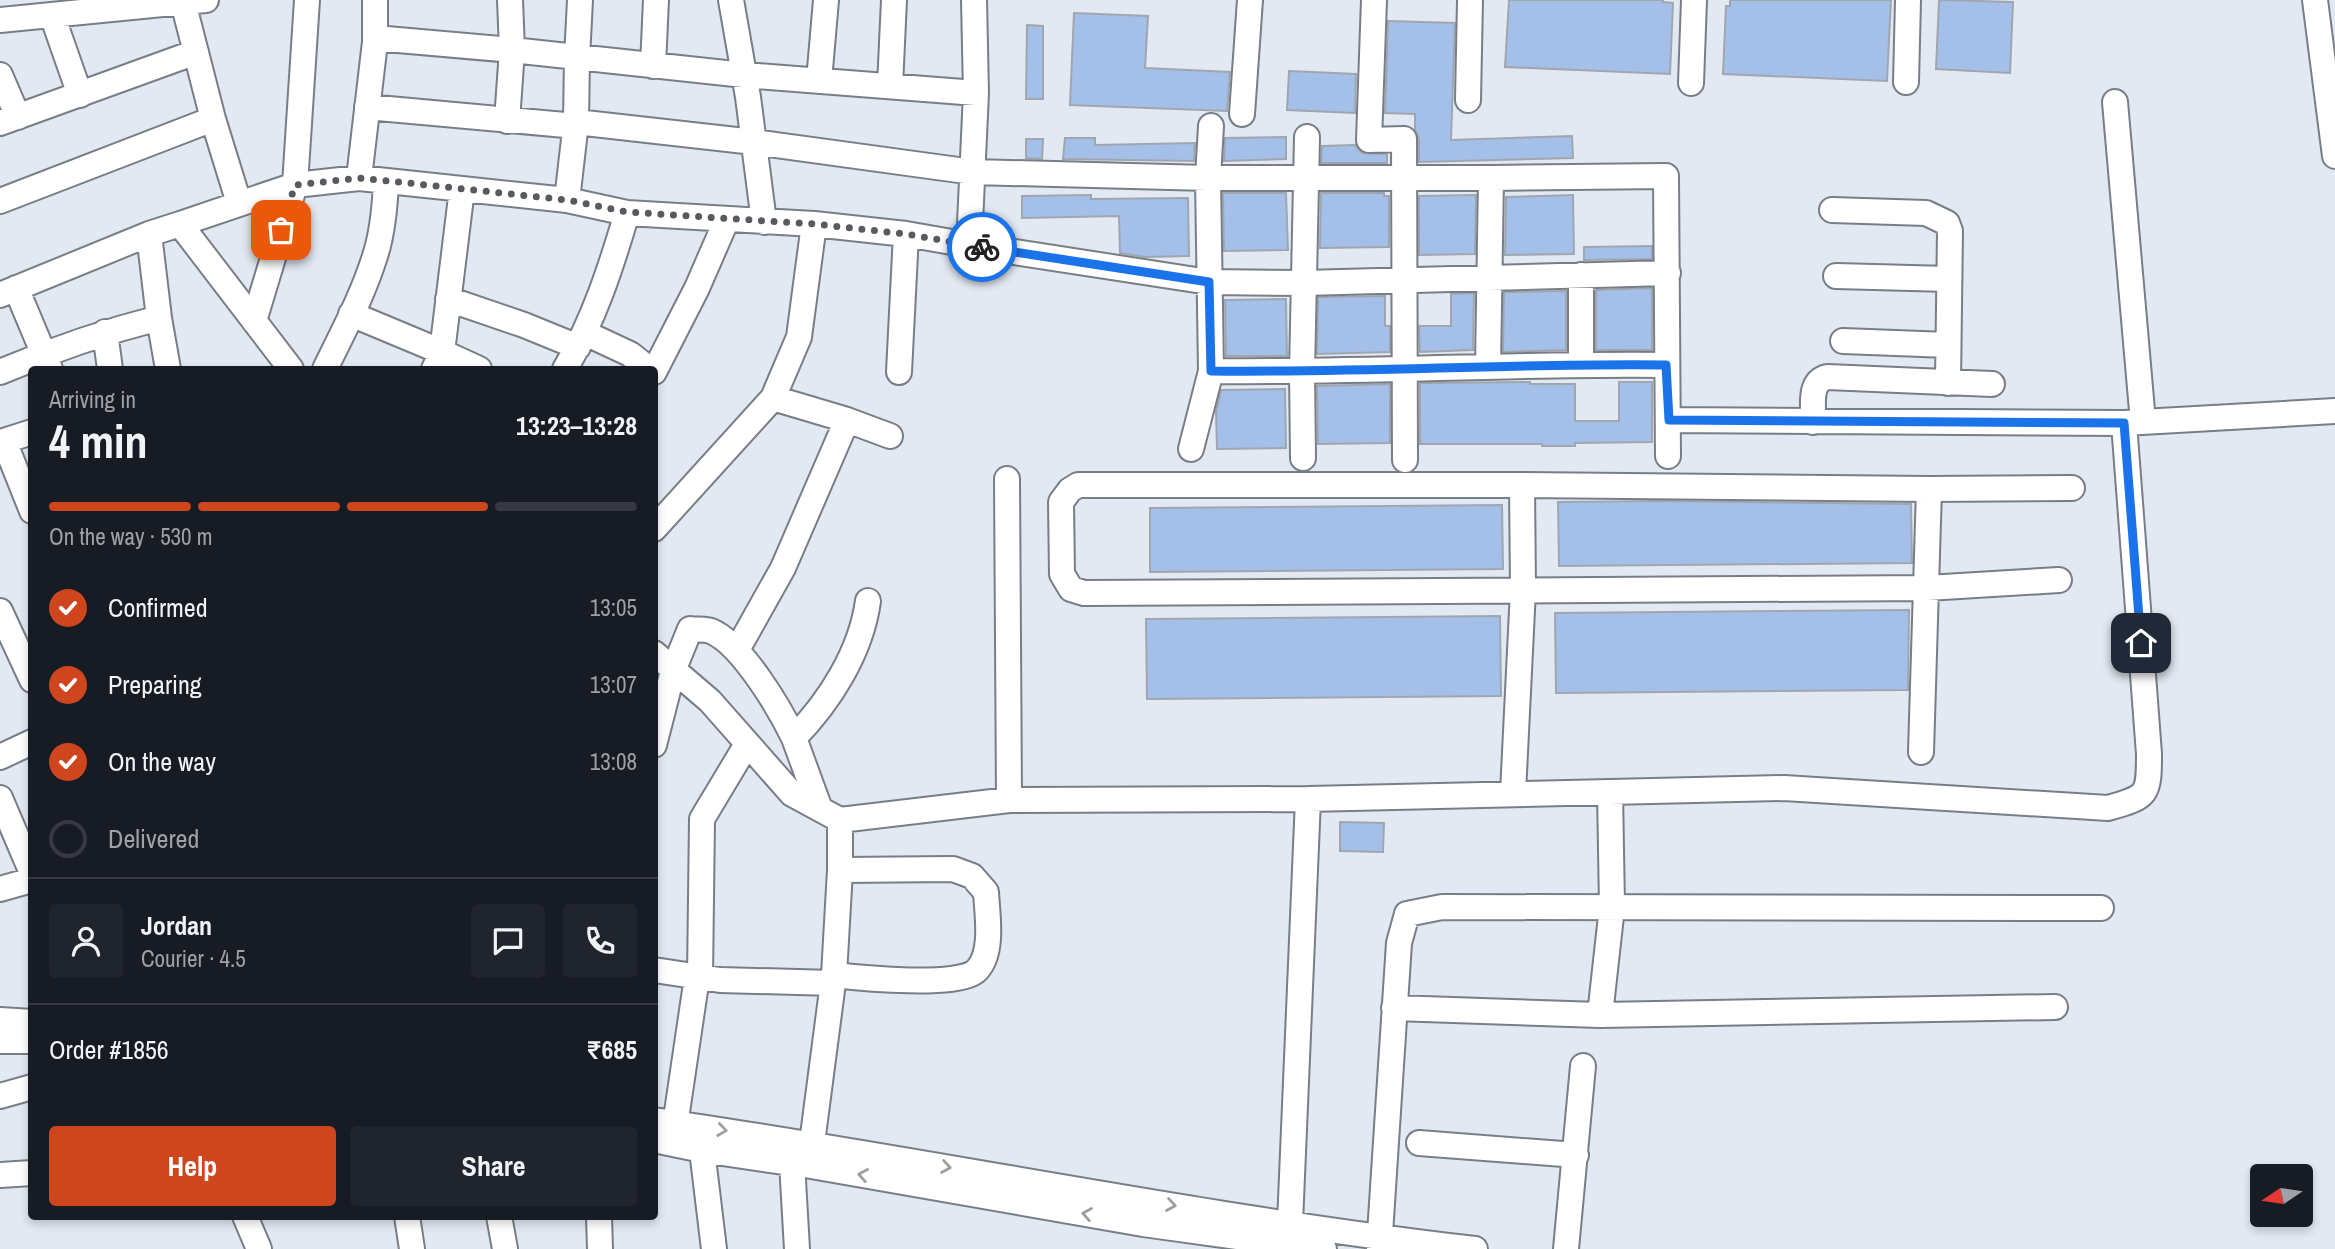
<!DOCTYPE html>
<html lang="en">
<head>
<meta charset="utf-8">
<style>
  :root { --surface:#171b24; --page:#20242c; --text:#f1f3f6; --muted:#9ea1a6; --line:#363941; --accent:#cf461e }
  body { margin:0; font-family:"Archivo Narrow",sans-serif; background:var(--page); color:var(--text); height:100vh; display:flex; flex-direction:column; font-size:26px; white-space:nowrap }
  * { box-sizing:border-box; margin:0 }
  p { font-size:23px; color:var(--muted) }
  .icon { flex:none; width:38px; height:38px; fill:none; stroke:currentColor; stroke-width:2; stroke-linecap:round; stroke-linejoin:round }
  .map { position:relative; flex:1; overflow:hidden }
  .side { position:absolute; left:28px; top:366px; width:630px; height:854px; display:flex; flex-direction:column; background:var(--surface); border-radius:7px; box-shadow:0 4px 10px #0003 }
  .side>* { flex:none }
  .needle { width:46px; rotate:257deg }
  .fabs { position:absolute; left:2250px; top:1164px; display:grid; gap:14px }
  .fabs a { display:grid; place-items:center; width:63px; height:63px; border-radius:7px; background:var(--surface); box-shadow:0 4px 10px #0003; font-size:35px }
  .pin { position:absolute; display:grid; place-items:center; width:60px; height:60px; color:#fff; margin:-30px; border-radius:14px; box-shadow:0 4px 10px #0006 }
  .courier { position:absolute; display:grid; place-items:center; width:70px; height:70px; margin:-35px; border:5px solid #1a73e8; border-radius:50%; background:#fff; color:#222; box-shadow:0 2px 9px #0007 }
  .head em { font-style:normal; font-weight:700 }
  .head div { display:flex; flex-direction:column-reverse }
  .head { display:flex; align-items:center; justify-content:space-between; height:119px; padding:0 21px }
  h1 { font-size:46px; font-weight:700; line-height:52px }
  .bar { display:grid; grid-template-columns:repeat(4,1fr); gap:10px 7px; align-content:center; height:84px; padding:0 21px }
  .bar i { height:9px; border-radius:5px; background:var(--line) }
  .bar .on { background:var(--accent) }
  .bar p { grid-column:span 4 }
  .line { display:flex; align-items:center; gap:18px; padding:0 21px; border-top:2px solid var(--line) }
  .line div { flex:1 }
  .round { display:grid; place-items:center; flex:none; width:74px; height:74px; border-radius:7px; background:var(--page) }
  ol { padding:0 21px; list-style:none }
  li { display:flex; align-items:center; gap:21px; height:77px }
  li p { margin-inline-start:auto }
  li .icon { padding:7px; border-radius:50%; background:var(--accent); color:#fff; stroke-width:4 }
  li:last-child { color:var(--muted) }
  li i { width:38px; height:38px; border:4px solid var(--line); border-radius:50% }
  .action { display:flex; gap:14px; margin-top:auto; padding:14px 21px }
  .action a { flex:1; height:80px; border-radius:7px; background:var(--accent); color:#fff; font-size:28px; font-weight:700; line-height:80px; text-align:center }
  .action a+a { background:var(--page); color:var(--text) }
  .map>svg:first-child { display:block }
  .building { fill:#a4c0e8; stroke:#a0a6af; stroke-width:2 }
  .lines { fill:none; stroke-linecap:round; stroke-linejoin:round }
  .minor-casing { stroke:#787e86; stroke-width:28 }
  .minor { stroke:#fff; stroke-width:24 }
  .oneway { stroke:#9e9fa0 }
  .done { stroke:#575b60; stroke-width:7; stroke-dasharray:0 12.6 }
  .route { stroke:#1a73e8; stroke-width:9 }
</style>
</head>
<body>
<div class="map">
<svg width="2335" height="1249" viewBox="0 0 2335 1249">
  <rect width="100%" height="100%" fill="#e3e9f2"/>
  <path class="building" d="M 1509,0 L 1663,0 L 1663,2 L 1673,3 L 1670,74 L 1505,67 Z
    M 1730,0 L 1891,0 L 1887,81 L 1723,74 L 1726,6 L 1730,6 Z
    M 1943,0 L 2013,2 L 2010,73 L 1936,69 L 1939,1 Z
    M 1074,13 L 1148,16 L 1145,68 L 1230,72 L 1227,111 L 1070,105 Z
    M 1388,21 L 1455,23 L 1451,140 L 1572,136 L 1573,158 L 1419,162 L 1419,139 L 1415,130 L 1415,114 L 1385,113 Z
    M 1027,25 L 1043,26 L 1043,99 L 1026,99 Z
    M 1289,71 L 1356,74 L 1355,113 L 1287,110 Z
    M 1286,137 L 1286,159 L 1224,161 L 1225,138 Z
    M 1065,138 L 1095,138 L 1095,145 L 1195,143 L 1194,161 L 1063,159 Z
    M 1026,139 L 1043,139 L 1042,159 L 1026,158 Z
    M 1355,145 L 1362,153 L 1387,154 L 1387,163 L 1321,163 L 1322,146 Z
    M 1223,193 L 1286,193 L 1288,250 L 1224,251 Z
    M 1321,193 L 1384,193 L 1384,196 L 1389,196 L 1389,247 L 1320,248 Z
    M 1091,195 L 1091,199 L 1188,198 L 1189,256 L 1145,257 L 1120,253 L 1119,216 L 1022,218 L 1022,196 Z
    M 1476,195 L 1475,254 L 1419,255 L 1419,196 Z
    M 1573,195 L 1574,254 L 1505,255 L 1506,197 Z
    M 1652,246 L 1652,259 L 1584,260 L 1584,247 Z
    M 1652,288 L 1652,350 L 1596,350 L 1596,290 Z
    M 1566,291 L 1566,350 L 1503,352 L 1504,292 Z
    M 1474,293 L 1473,350 L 1420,352 L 1419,326 L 1451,326 L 1451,294 Z
    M 1385,296 L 1385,326 L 1390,326 L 1390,352 L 1317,354 L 1318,297 Z
    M 1286,299 L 1287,356 L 1226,356 L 1225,300 Z
    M 1530,382 L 1530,384 L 1575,384 L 1575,421 L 1619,421 L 1619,382 L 1652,382 L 1652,442 L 1575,443 L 1575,446 L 1542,446 L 1542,444 L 1420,444 L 1420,383 Z
    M 1390,384 L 1390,443 L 1318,444 L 1317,386 Z
    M 1285,389 L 1286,448 L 1217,449 L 1216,411 L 1221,390 Z
    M 1662,501 L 1911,504 L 1912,563 L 1559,566 L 1558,502 Z
    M 1502,505 L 1503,569 L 1150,572 L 1150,508 Z
    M 1909,610 L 1908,690 L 1556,693 L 1555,613 Z
    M 1500,616 L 1501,696 L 1147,699 L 1146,619 Z
    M 1340,822 L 1384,823 L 1383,852 L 1340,851 Z"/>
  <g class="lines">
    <g class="minor-casing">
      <path id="minor" d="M 206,0 L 183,2 L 213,119 L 239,203
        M 307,0 L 295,185 L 359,178 L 567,200
        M 510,0 L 512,50 L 744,75 L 976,93
        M 580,0 L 577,58 L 576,122 L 754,142 L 973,172 L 1208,178 L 1491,178 L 1666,176 L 1668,456
        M 731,0 L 748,97 L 764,222
        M 1374,0 L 1369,140 L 1404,139 L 1405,460
        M 2315,0 L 2335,156
        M 52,15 L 80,95
        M 0,20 L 183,2
        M 375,38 L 512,50 L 507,121
        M 653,66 L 656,0
        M 0,75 L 18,117
        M 819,81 L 826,0
        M 1906,82 L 1908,0
        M 1691,83 L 1694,0
        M 890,86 L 894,0
        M 1468,100 L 1470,0
        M 2115,102 L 2143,422
        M 367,107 L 576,126
        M 1242,114 L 1250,0
        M 576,122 L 567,200 L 627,213
        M 0,123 L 196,52
        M 359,178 L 375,42 L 375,0
        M 0,201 L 213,119
        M 1832,210 L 1926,213 L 1947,223 L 1950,231 L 1948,383
        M 180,224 L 295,185
        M 814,224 L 906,234 L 969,245 L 976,93 L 974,0
        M 969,245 L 1209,282 L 1304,283 L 1668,273
        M 1836,276 L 1949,279
        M 16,288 L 50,369
        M 0,295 L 149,234
        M 448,299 L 524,325 L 578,347
        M 351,314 L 442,352 L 462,189
        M 254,321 L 295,185
        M 105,332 L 110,369
        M 585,333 L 630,354 L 649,369
        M 1843,341 L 1948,345
        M 1581,364 L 1581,275
        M 1488,367 L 1491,178
        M 168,369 L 159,318 L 149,234 L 180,224 L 291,369
        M 325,369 C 343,332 363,295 375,256 C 383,232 385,206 386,181
        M 434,369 L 442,352 L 479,369
        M 565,369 C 594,320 611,267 627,213 L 814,224 L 799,337 L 773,398
        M 1211,371 C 1363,373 1514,363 1666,365
        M 0,372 C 52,350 104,332 159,318
        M 654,372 L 697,288 L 727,219
        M 899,372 L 906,234
        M 1669,420 L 2124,423
        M 1813,422 C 1814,406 1808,382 1827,377 L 1992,384
        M 4,441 L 32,432
        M 0,443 L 4,441 L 32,511
        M 1191,449 L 1211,371 L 1208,178 L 1211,126
        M 1303,458 L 1302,372 L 1307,137
        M 1007,479 L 1009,800
        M 654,529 L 773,398 L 847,420
        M 2059,580 L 1927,588 L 1084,593 L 1071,589 L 1062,574 L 1061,502 L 1070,490 L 1078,485 L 1522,485 L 1929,489 L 2072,488
        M 0,611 L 32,680
        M 737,650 L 783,568 L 847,420 L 890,436
        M 654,653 L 710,701 L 792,794 L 840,820 L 840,870
        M 654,745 L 673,671 L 690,629 C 696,630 706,629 711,631 C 742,644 780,709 794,738
        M 1921,752 L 1929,489
        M 0,757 L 32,742
        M 1513,793 L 1523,590 L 1522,485
        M 0,798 L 32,873
        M 820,809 L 794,738 C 830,701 861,652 868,601
        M 840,820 L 1009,800 L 1308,799 L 1784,788 L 2108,808 C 2148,797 2149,795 2149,754 L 2124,423 L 2335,411
        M 0,889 L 32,880
        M 654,970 L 720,980 L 833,983
        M 1394,1008 L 1600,1015 L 2055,1007
        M 1600,1015 L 1612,907 L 1610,792
        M 0,1020 L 32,1022
        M 0,1041 L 32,1041
        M 0,1096 L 32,1087
        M 654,1120 C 929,1160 1200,1217 1475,1249
        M 673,1139 L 697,977 L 700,977 L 702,819 L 747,744
        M 654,1140 L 702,1150 L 811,1166 L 1143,1224 L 1324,1249
        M 812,1143 L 834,975 C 860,978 961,988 977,970 C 994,952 987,914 986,892 L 972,876 L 953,869 L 840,870 L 834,975
        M 1419,1143 L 1576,1155
        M 702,1150 L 714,1249
        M 792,1163 L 797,1249
        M 0,1175 L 32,1173
        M 245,1216 L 259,1249
        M 407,1216 L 412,1249
        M 499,1216 L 505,1249
        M 599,1216 L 600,1249
        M 1290,1223 L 1308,799
        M 1379,1249 L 1399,943 L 1407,914 L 1442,907 L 2101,908
        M 1566,1249 L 1583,1066"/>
    </g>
    <use href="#minor" class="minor"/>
  </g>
  <defs><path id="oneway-chevron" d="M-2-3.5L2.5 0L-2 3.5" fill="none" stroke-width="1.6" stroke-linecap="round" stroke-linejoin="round" transform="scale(1.75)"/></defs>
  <g class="oneway">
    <use href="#oneway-chevron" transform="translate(722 1130) rotate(8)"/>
    <use href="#oneway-chevron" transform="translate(946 1167) rotate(10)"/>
    <use href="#oneway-chevron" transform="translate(863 1175) rotate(-170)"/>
    <use href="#oneway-chevron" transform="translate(1171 1205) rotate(9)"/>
    <use href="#oneway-chevron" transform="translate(1087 1214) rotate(-170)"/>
  </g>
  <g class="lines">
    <path class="done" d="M 281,230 L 295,185 L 359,178 L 408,183 L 567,200 L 627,212 L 814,224 L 906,234 L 982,247"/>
    <path class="route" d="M 982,247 L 1209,282 L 1211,371 C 1363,373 1514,363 1666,365 L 1669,420 L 2124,423 L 2141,643"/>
  </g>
</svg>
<div class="fabs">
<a><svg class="needle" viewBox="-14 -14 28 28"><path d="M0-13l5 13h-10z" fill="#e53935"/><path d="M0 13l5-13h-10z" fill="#9ea1a6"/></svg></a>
</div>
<div class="pin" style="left:281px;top:230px;background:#ea580c"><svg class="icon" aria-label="bag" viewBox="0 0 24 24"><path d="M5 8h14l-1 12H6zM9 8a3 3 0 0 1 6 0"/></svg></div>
<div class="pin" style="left:2141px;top:643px;background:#1f2937"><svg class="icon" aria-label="home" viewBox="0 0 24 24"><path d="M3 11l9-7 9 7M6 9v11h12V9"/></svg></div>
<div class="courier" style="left:982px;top:247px"><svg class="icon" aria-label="bike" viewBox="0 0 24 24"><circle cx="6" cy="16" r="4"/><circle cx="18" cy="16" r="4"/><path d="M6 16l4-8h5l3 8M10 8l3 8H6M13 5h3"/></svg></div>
<section class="side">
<div class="head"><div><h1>4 min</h1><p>Arriving in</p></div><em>13:23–13:28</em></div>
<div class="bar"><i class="on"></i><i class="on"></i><i class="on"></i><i></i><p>On the way · 530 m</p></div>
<ol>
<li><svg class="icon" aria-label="check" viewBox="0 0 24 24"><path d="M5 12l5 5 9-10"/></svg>Confirmed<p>13:05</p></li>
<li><svg class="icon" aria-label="check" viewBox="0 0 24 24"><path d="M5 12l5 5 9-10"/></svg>Preparing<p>13:07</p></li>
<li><svg class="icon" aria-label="check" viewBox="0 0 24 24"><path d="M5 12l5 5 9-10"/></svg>On the way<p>13:08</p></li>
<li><i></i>Delivered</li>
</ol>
<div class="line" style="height:126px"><a class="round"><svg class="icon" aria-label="person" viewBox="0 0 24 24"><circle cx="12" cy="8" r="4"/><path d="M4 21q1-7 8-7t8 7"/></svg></a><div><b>Jordan</b><p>Courier · 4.5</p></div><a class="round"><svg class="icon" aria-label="chat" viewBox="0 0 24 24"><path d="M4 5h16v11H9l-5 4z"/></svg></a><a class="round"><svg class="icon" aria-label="phone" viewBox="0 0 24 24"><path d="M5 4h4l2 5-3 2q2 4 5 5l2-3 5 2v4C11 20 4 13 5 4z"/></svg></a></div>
<div class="line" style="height:91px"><div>Order #1856</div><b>₹685</b></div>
<div class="action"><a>Help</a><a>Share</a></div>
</section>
</div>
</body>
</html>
